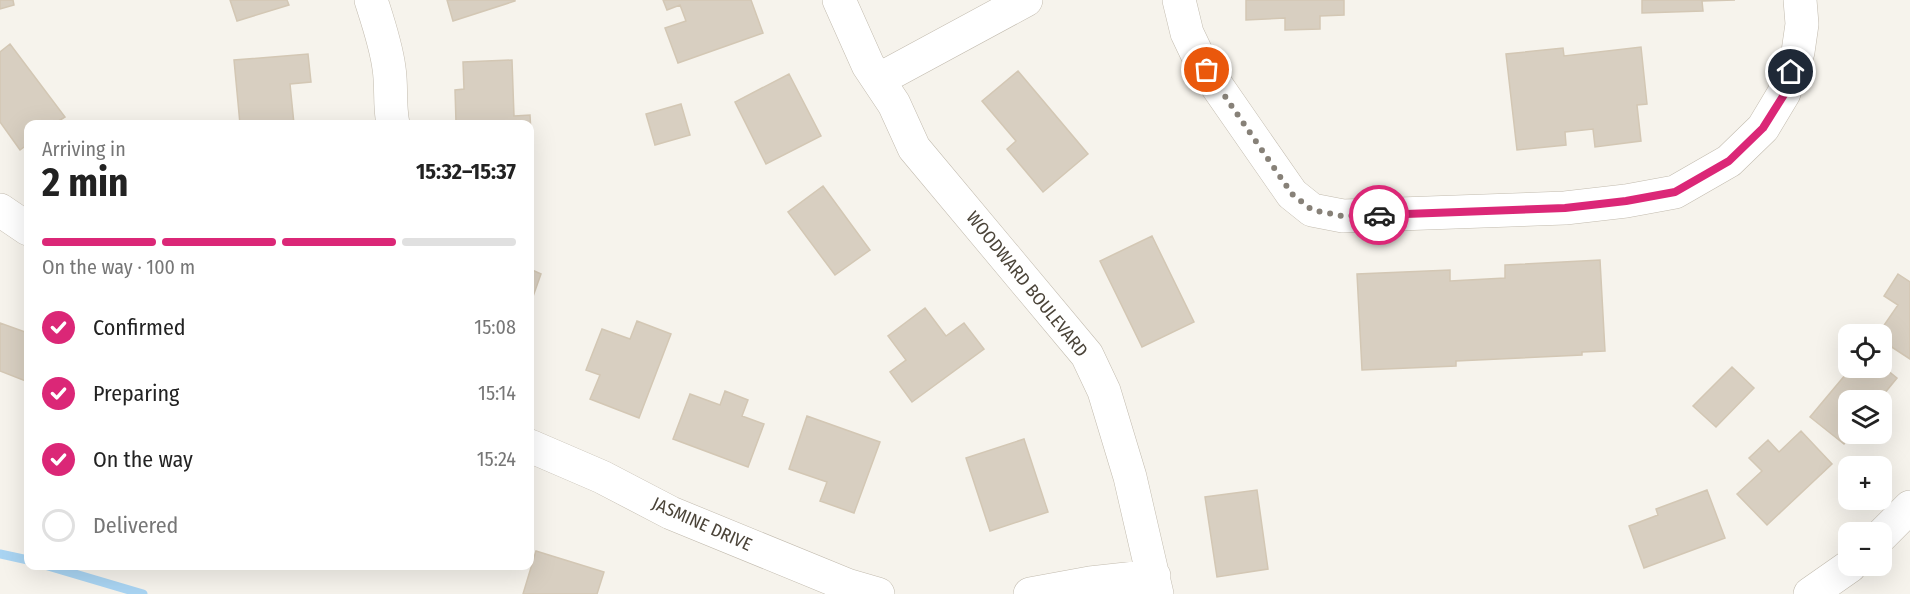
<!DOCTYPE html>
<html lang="en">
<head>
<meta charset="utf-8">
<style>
  :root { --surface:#fff; --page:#f2f2f2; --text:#222; --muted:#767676; --line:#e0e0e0; --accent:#db2777 }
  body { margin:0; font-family:"Fira Sans Condensed",sans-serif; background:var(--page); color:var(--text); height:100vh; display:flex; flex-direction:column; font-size:22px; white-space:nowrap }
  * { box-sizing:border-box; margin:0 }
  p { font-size:20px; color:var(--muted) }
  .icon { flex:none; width:33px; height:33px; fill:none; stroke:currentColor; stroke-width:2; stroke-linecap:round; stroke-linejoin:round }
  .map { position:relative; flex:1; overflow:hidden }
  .side { position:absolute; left:24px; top:120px; width:510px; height:450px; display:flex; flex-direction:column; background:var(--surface); border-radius:12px; box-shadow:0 6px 24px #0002 }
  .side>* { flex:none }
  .tools { position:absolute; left:1838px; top:324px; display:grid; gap:12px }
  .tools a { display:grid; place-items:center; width:54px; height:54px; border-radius:12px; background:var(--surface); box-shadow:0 6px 24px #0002; font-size:30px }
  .pin { position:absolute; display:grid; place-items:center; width:51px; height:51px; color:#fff; margin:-26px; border:3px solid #fff; border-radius:50%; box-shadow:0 2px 6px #0007 }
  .courier { position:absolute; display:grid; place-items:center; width:60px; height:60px; margin:-30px; border:4px solid #db2777; border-radius:50%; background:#fff; color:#222; box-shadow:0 2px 8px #0007 }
  .summary em { font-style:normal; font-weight:700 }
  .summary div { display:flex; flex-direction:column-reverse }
  .summary { display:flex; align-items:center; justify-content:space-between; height:102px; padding:0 18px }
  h1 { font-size:39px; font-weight:700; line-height:45px }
  .bar { display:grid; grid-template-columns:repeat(4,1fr); gap:9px 6px; align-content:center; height:72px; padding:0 18px }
  .bar i { height:8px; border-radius:4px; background:var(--line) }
  .bar .on { background:var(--accent) }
  .bar p { grid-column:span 4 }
  ol { padding:0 18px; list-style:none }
  li { display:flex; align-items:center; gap:18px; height:66px }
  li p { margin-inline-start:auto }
  li .icon { padding:6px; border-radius:50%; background:var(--accent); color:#fff; stroke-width:4 }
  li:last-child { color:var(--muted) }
  li i { width:33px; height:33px; border:3px solid var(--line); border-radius:50% }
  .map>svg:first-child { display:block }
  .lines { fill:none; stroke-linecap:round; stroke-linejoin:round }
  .stream { stroke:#a9d4f2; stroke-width:9 }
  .building { fill:#d8cfc1; stroke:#d3c7b4; stroke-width:1.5 }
  .street-casing { stroke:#c2bbae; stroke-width:34 }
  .street { stroke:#fff; stroke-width:33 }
  .done { stroke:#878178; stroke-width:6; stroke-dasharray:0 10.8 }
  .route { stroke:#db2777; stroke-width:8 }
  .labels { text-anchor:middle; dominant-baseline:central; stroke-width:6; stroke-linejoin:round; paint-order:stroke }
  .street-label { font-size:18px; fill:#4b4439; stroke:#fff }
</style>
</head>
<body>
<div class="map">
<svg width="1910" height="594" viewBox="0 0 1910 594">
  <rect width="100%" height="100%" fill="#f6f3ec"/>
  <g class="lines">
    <path class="stream" d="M 0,554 L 28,560
      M 48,566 L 143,594"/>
  </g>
  <path class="building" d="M 0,0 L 13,0 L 14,5 L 0,9 Z
    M 230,0 L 287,0 L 289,5 L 237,21 Z
    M 447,0 L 515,0 L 515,1 L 453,21 Z
    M 663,0 L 751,0 L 763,33 L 678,63 L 665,28 L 686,21 L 680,5 L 667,10 Z
    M 1246,0 L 1344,0 L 1344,15 L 1320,16 L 1320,29 L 1285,30 L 1285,18 L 1246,20 Z
    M 1642,0 L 1735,0 L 1702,1 L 1703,11 L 1642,13 Z
    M 10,44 L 65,117 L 54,124 L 28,124 L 28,144 L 20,150 L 0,122 L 0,52 Z
    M 1641,47 L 1647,104 L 1637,105 L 1641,141 L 1595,147 L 1593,129 L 1565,132 L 1566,145 L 1517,150 L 1506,54 L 1563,48 L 1564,56 Z
    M 308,54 L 311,82 L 290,84 L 294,124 L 240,124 L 234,60 Z
    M 512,60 L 514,116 L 530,115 L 532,151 L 530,151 L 530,124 L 468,124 L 468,122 L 456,122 L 455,90 L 464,89 L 463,62 Z
    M 1018,71 L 1088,154 L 1043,192 L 1007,149 L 1016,141 L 982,101 Z
    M 789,74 L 821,136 L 766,164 L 735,102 Z
    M 681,104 L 690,135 L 655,145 L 646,114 Z
    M 823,186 L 870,250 L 835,275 L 788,212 Z
    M 1152,236 L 1194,322 L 1142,347 L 1100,261 Z
    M 1600,260 L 1605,351 L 1582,352 L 1582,355 L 1456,361 L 1456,366 L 1362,370 L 1357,274 L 1450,270 L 1450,281 L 1505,278 L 1505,265 Z
    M 530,269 L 541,274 L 530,305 Z
    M 1898,274 L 1910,282 L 1910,359 L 1881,340 L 1881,334 L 1878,334 L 1898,305 L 1884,296 Z
    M 925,308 L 946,336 L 964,323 L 984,349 L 912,402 L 890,372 L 906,360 L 888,336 Z
    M 637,321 L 671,334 L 639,418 L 590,399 L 600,375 L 586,370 L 602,329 L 630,339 Z
    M 0,323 L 28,333 L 28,382 L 0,371 Z
    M 1881,365 L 1897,378 L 1879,400 L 1848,400 L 1848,434 L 1852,434 L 1844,444 L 1810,417 L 1851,368 L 1881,368 Z
    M 1732,367 L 1754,388 L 1716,427 L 1693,406 Z
    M 725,391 L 748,400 L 742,416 L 764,424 L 748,467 L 673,439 L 690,394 L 720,405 Z
    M 807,416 L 880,442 L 854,513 L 820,501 L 827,482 L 789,469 Z
    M 1801,431 L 1832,464 L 1767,525 L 1737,494 L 1762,471 L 1749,458 L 1768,440 L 1779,452 Z
    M 1024,439 L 1048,512 L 990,531 L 966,458 Z
    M 1257,490 L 1268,569 L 1217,577 L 1205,497 Z
    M 1707,490 L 1725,538 L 1644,568 L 1629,526 L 1658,515 L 1656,509 Z
    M 536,551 L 604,572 L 597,594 L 523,594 Z"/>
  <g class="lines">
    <g class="street-casing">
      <path id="street" d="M 371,0 C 378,22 386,45 389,68 C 392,88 389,104 393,124
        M 839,0 L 868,65 L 894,104 L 914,148 L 1087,355 L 1104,391 L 1130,477 L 1157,594
        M 1179,0 L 1187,33 L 1197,54 L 1217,86 L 1292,194 L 1312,210 L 1343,216 L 1565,208 L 1626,201 L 1675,192 L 1729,161 L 1763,128 L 1784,93 L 1798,52 L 1802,24 L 1800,0
        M 878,80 L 1026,0
        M 0,210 L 28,229
        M 530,446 L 602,477 L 671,513 L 847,585 L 878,594
        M 1881,536 L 1910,507
        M 1030,594 L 1090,583 L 1154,576
        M 1810,594 L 1850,566"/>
    </g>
    <use href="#street" class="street"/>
  </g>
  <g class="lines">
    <path class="done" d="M 1207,70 L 1292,194 L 1312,210 L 1342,216 L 1379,215"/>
    <path class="route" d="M 1379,215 L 1565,208 L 1626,201 L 1675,192 L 1729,161 L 1763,128 L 1785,93 L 1791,72"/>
  </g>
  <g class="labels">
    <g class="street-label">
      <text transform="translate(1027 284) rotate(51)">WOODWARD BOULEVARD</text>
      <text transform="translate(702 524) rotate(24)">JASMINE DRIVE</text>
    </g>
  </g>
</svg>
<div class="tools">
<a><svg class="icon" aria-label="locate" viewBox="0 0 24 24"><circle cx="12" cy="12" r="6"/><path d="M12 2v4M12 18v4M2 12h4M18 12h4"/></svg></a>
<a><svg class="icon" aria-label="layers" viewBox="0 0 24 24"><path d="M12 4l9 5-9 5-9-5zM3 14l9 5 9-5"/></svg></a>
<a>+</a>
<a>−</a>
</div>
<div class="pin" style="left:1207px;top:70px;background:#ea580c"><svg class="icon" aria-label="bag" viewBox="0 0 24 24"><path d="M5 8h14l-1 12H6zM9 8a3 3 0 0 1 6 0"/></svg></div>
<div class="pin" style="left:1791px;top:72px;background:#1f2937"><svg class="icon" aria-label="home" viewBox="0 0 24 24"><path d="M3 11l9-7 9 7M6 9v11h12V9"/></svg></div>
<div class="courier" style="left:1379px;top:215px"><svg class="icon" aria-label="car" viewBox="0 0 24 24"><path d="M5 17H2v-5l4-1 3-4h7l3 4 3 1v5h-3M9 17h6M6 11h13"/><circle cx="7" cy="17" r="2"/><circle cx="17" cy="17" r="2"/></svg></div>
<section class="side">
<div class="summary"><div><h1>2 min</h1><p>Arriving in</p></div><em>15:32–15:37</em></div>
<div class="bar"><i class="on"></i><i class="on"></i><i class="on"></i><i></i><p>On the way · 100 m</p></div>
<ol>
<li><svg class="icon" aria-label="check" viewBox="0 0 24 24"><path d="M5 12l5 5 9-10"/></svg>Confirmed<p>15:08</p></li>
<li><svg class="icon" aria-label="check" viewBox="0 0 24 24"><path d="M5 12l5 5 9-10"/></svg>Preparing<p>15:14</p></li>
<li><svg class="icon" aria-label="check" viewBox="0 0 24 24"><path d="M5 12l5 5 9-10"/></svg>On the way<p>15:24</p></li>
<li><i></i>Delivered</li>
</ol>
</section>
</div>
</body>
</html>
